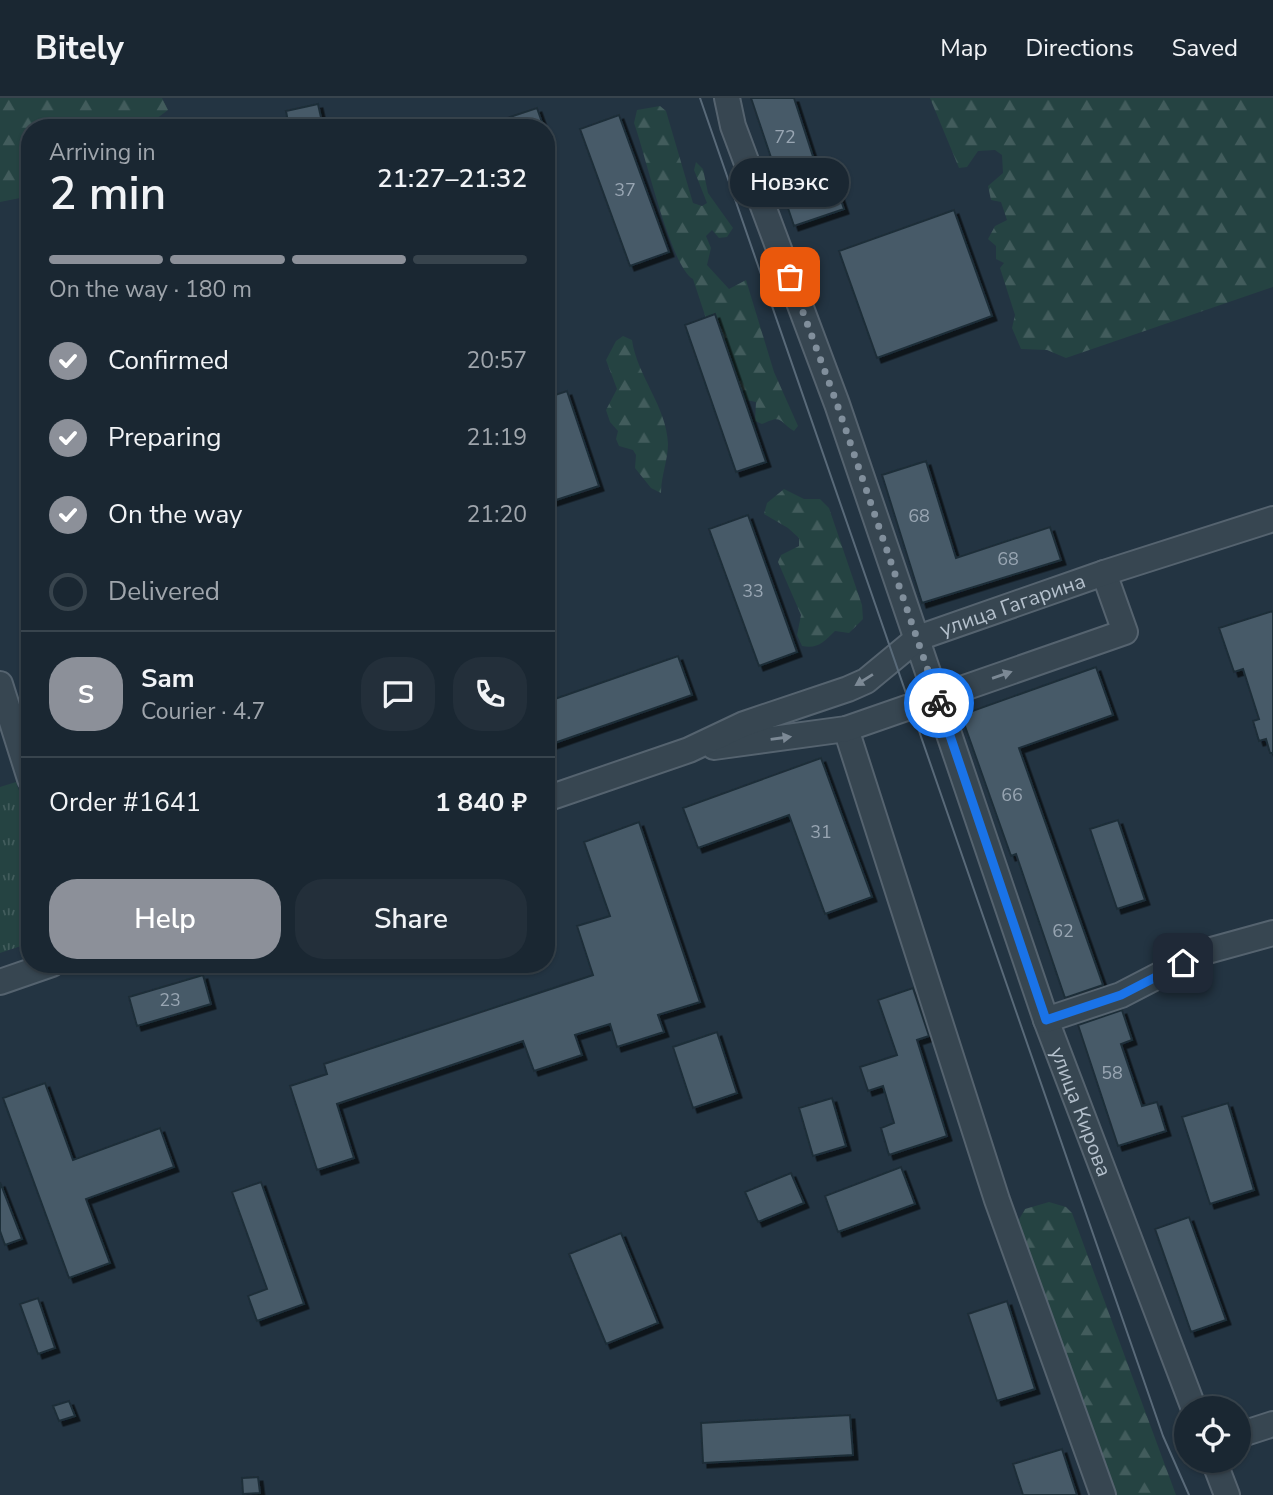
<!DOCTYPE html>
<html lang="en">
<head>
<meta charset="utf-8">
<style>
  :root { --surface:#1a2732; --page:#232f3a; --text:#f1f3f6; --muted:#9fa5ac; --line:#38444d; --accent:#8c9099 }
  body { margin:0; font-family:"Nunito Sans",sans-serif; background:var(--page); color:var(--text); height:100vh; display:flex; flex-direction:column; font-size:26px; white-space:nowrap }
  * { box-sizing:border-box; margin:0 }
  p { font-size:23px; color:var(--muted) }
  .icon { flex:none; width:38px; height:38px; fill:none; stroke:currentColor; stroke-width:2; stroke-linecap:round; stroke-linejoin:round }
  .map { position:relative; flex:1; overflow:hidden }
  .panel { position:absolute; left:21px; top:21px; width:534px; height:854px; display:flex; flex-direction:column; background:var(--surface); border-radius:28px; box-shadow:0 2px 5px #0004,0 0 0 2px var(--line) }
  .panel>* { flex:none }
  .controls { position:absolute; left:1174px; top:1298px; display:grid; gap:14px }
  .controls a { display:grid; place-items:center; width:77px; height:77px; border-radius:50%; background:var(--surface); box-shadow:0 2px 5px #0004,0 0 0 2px var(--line); font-size:35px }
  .pin { position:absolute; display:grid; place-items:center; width:60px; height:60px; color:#fff; margin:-30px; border-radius:14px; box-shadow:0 4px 10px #0006 }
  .courier { position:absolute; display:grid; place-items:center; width:70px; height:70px; margin:-35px; border:5px solid #1a73e8; border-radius:50%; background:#fff; color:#222; box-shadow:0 2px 9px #0007 }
  .bubble { position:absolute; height:49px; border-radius:24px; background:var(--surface); box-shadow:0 2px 5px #0004,0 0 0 2px var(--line); font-size:23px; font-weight:600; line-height:49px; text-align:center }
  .summary em { font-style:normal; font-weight:600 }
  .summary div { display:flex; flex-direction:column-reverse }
  .summary { display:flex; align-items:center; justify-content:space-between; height:119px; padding:0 28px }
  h1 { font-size:46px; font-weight:600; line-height:52px }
  .bar { display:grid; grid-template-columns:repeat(4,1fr); gap:10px 7px; align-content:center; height:84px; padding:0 28px }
  .bar i { height:9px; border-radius:5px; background:var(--line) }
  .bar .on { background:var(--accent) }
  .bar p { grid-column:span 4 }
  .line { display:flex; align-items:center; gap:18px; padding:0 28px; border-top:2px solid var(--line) }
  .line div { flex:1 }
  .round { display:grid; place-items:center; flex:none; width:74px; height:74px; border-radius:28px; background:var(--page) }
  ol { padding:0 28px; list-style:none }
  li { display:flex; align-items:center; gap:21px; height:77px }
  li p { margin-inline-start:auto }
  li .icon { padding:7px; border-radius:50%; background:var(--accent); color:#fff; stroke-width:4 }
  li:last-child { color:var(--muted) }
  li i { width:38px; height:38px; border:4px solid var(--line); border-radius:50% }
  .action { display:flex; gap:14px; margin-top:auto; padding:14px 28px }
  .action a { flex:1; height:80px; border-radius:28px; background:var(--accent); color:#fff; font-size:28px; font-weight:600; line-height:80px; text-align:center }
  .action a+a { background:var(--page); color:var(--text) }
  header { display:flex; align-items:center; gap:42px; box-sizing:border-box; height:98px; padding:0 35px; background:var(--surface); border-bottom:2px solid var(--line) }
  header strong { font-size:33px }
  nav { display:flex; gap:38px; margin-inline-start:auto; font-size:24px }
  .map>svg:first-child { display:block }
  .grass { fill:url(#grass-tufts) }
  .forest { fill:url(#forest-firs) }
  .building { fill:#475a68; stroke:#1e2d38; stroke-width:2; filter:url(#shadow) }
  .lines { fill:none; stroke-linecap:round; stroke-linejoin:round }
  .minor-casing { stroke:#55636f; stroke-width:28 }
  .minor { stroke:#374651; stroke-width:24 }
  .tram { stroke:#596a79; stroke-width:2 }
  .oneway { fill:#7c8995 }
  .done { stroke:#818f9c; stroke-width:7; stroke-dasharray:0 12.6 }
  .route { stroke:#1a73e8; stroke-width:9 }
  .labels { text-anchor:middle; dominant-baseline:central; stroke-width:5; stroke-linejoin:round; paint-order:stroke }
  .number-label { font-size:18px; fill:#99a6b3 }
  .street-label { font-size:21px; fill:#b4c0cc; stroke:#1c2b36 }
</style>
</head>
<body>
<header>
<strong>Bitely</strong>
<nav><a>Map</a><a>Directions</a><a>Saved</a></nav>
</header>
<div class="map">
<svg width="1273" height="1397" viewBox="0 0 1273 1397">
  <defs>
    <pattern id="grass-tufts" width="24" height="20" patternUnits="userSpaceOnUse" patternTransform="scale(1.75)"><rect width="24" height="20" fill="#254342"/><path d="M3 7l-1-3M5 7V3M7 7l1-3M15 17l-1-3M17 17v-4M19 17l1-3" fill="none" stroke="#425c5c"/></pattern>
    <pattern id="forest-firs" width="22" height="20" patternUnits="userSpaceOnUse" patternTransform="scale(1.75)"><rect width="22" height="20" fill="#254342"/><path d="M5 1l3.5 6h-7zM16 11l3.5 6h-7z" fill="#425c5c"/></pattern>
    <filter id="shadow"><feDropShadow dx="4.5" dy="4.5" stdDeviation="0" flood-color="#0009"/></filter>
  </defs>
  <rect width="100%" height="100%" fill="#233442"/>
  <path class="grass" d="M 16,684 L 30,724 L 30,845 L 0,855 L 0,689 Z"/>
  <path class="forest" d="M 0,0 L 162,0 L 168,12 L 144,30 L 30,30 L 30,98 L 0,104 Z
    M 930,0 L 1273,0 L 1273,189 L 1066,260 L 1047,252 L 1021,251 L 1012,230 L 1015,217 L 1000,170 L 1004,165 L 996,161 L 996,148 L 988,141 L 995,128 L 1007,122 L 1001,104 L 991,102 L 988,88 L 1003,75 L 1002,57 L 995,52 L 978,53 L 967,69 L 959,70 Z
    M 660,8 L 666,13 L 693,105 L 702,108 L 707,105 L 694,72 L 696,64 L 703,71 L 708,95 L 733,130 L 727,139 L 719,140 L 712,132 L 706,138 L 711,150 L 707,167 L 729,191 L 746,182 L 774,274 L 798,328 L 794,333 C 778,323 783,316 762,326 L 755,323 L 756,304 L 746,302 L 728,287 L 693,181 C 671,170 645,55 634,25 L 637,12 Z
    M 623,238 L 632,242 C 637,278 667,309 668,346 C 668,362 661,378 661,395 L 651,390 L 635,370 L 636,357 L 633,352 L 619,348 L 616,341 L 618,333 L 610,324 L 606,312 L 617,291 L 606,262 L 616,243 Z
    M 784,391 L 804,401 L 820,401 L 829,410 L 862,507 L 863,521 L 849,535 L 835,533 C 824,544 818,551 802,548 L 797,537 L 801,517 L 778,464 L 781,457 L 799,448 L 799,440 L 788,430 L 764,416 L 767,405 Z
    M 1049,1104 L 1066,1109 L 1072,1115 L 1176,1397 L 1116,1397 L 1017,1125 L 1025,1111 Z"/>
  <path class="building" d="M 751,0 L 794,0 L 821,83 L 833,78 L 844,111 L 794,128 Z
    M 318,6 L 322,24 L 289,30 L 286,13 Z
    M 537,10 L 544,30 L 487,30 L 486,27 Z
    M 619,17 L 669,154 L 630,168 L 580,31 Z
    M 954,112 L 992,218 L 877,260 L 839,153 Z
    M 715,216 L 766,364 L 736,374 L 685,227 Z
    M 567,293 L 599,388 L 553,403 L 546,382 L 546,300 Z
    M 926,363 L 956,460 L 1050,429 L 1061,462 L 922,505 L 882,377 Z
    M 748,417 L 797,554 L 759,568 L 709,431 Z
    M 1273,513 L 1273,655 L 1270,655 L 1266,641 L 1259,643 L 1253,623 L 1259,621 L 1243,571 L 1234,574 L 1219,530 Z
    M 678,558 L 692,597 L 546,648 L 546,604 Z
    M 1096,569 L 1113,617 L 1019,650 L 1103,887 L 1065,900 L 1016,756 L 1011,758 L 961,617 Z
    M 821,660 L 872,799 L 825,816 L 789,717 L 698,750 L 683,710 Z
    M 1118,722 L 1145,802 L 1117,811 L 1090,731 Z
    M 639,724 L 700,904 L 658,917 L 664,934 L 617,949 L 610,926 L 575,937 L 582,957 L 534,973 L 523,943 L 337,1006 L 354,1060 L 317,1072 L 290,988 L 327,976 L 324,966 L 593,877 L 577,828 L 610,818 L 584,744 Z
    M 203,877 L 211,906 L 137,928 L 129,899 Z
    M 913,890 L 929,938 L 917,942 L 947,1038 L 889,1057 L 881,1030 L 894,1025 L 883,988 L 868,993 L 860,969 L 897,957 L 878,902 Z
    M 1122,912 L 1132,942 L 1121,946 L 1142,1008 L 1157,1004 L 1166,1033 L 1118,1048 L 1078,927 Z
    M 717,934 L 737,995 L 693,1010 L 673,949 Z
    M 45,985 L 73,1062 L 160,1030 L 174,1069 L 86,1101 L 110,1165 L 69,1180 L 3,1000 Z
    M 832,1000 L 846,1048 L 813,1058 L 799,1010 Z
    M 1228,1005 L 1254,1092 L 1210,1106 L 1182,1019 Z
    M 901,1069 L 915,1106 L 838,1134 L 825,1098 Z
    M 791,1075 L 804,1105 L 758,1124 L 745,1094 Z
    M 0,1084 L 22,1141 L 5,1147 L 0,1133 Z
    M 261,1084 L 304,1206 L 257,1223 L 248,1198 L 267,1191 L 232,1094 Z
    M 1189,1119 L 1226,1222 L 1191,1234 L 1155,1131 Z
    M 621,1135 L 658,1225 L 606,1246 L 569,1156 Z
    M 38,1200 L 55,1250 L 38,1256 L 20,1206 Z
    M 1007,1203 L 1035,1291 L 997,1303 L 968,1216 Z
    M 69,1303 L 75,1318 L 59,1323 L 53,1308 Z
    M 850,1317 L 853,1357 L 703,1365 L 701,1325 Z
    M 1062,1351 L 1077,1397 L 1023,1397 L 1013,1366 Z
    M 258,1379 L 260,1395 L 243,1396 L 242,1380 Z"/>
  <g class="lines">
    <g class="minor-casing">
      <g id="minor">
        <path id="s1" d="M 727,0 L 733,28 L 837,306 L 1046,922 L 1194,1311"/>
        <path d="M 0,586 L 30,681"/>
        <path d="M 846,631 L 997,1102 L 1103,1397"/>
        <path d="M 714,649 L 846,631 L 1125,534 L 1104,475"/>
        <path id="s2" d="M 546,701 L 689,652 L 744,626 L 848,591 L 866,583 L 918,540 L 1104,475 L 1273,421"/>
        <path d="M 0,884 L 52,866"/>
        <path d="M 1046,922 L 1121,897 L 1204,854 L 1273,835"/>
        <path d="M 1239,1337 L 1273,1326"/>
        <path d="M 1214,1363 L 1227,1397"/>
      </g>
    </g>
    <use href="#minor" class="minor"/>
    <path class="tram" d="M 700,0 L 1163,1338 L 1189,1397"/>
  </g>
  <defs><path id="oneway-solid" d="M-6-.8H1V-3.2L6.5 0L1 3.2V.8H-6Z" transform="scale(1.75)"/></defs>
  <g class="oneway">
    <use href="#oneway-solid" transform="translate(1002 577) rotate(-19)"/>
    <use href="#oneway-solid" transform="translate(864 582) rotate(148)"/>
    <use href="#oneway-solid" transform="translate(781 640) rotate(-8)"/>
  </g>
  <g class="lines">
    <path class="done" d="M 790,179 L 837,306 L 939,605"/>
    <path class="route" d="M 939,605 L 1046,922 L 1121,897 L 1183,865"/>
  </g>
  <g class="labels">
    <g class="number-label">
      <text x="785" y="39">72</text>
      <text x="625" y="92">37</text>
      <text x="919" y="418">68</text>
      <text x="1008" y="461">68</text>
      <text x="753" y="493">33</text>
      <text x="1012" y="697">66</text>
      <text x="821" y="734">31</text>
      <text x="1063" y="833">62</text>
      <text x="170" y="902">23</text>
      <text x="1112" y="975">58</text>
    </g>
    <g class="street-label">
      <text stroke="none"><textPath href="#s2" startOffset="509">улица Гагарина</textPath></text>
      <text stroke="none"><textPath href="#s1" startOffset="1074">улица Кирова</textPath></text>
    </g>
  </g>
</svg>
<div class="controls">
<a><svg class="icon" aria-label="locate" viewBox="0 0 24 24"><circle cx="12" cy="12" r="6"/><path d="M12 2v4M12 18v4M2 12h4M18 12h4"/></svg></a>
</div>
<div class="pin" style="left:790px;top:179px;background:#ea580c"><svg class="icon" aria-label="bag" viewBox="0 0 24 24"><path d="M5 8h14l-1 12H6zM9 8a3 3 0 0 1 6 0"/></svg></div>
<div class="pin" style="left:1183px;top:865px;background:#1f2937"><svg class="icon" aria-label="home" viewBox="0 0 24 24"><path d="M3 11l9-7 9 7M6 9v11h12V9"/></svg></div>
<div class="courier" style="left:939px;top:605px"><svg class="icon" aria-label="bike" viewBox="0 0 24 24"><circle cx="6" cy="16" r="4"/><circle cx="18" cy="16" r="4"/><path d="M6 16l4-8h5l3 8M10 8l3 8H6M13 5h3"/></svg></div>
<div class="bubble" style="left:730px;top:60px;width:119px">Новэкс</div>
<section class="panel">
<div class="summary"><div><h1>2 min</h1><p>Arriving in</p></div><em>21:27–21:32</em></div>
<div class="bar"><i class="on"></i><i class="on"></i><i class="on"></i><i></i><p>On the way · 180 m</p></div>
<ol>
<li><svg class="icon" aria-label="check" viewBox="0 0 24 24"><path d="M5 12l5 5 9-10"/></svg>Confirmed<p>20:57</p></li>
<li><svg class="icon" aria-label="check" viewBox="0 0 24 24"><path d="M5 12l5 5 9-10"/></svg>Preparing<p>21:19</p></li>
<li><svg class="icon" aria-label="check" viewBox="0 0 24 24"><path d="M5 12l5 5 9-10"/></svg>On the way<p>21:20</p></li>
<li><i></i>Delivered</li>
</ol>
<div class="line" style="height:126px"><b class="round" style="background:var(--accent);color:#fff">S</b><div><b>Sam</b><p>Courier · 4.7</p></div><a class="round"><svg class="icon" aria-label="chat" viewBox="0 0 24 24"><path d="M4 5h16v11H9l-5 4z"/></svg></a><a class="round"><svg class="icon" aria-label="phone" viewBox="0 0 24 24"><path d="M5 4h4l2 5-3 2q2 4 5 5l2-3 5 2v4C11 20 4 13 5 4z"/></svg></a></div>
<div class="line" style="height:91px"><div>Order #1641</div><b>1 840 ₽</b></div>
<div class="action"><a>Help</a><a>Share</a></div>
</section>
</div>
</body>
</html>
